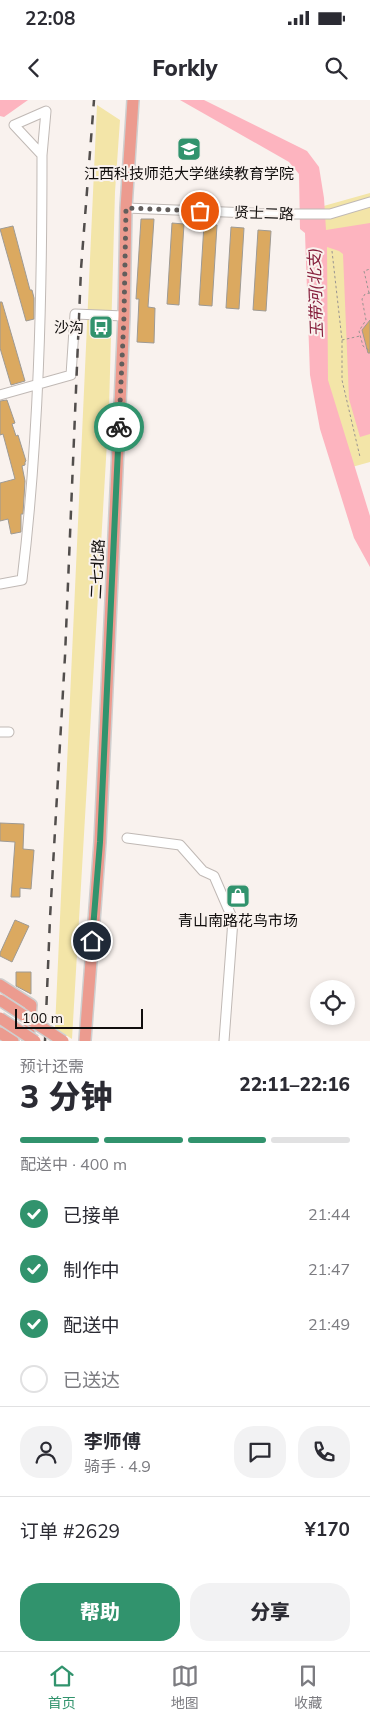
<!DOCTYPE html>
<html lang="zh">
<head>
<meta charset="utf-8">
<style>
  :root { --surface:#fff; --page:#f2f2f3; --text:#2b2b33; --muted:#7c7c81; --line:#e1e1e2; --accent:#31936d }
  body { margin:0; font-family:Mulish,"Noto Sans SC",sans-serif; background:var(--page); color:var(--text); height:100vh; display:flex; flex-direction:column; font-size:19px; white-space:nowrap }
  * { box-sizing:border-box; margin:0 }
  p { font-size:16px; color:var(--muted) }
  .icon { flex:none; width:28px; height:28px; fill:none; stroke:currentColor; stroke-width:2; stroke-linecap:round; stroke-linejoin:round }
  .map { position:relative; height:941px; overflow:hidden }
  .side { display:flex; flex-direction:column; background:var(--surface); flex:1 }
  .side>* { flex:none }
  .controls { position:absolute; left:310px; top:880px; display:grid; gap:10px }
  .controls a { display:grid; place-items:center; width:45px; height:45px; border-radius:50%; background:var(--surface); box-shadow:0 2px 8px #0003; font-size:25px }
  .scale { position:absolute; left:15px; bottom:12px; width:128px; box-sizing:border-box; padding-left:5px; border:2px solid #110e0d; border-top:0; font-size:14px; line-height:18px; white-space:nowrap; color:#110e0d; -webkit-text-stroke:4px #f9f2ee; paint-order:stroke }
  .pin { position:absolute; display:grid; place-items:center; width:42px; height:42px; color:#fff; margin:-21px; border:2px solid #fff; border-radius:50%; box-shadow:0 1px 5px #0007 }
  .courier { position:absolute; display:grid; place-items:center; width:50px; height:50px; margin:-25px; border:4px solid #31936d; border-radius:50%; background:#fff; color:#222; box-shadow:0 1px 6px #0007 }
  .headline em { font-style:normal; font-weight:800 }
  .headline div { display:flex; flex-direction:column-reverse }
  .headline { display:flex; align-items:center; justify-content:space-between; height:85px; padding:0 20px }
  h1 { font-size:32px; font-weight:800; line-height:38px }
  .bar { display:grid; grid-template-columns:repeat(4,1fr); gap:8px 5px; align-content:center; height:60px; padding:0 20px }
  .bar i { height:6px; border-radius:4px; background:var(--line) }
  .bar .selected { background:var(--accent) }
  .bar p { grid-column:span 4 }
  .line { display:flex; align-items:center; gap:12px; padding:0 20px; border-top:1px solid var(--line) }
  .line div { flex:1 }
  .round { display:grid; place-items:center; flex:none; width:52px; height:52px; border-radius:20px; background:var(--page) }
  ol { padding:0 20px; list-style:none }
  li { display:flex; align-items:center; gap:15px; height:55px }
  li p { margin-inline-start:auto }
  li .icon { padding:5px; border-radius:50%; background:var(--accent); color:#fff; stroke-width:4 }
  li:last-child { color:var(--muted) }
  li i { width:28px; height:28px; border:2px solid var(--line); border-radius:50% }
  .cta { display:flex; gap:10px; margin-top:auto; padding:10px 20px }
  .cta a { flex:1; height:58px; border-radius:20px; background:var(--accent); color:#fff; font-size:20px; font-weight:800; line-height:58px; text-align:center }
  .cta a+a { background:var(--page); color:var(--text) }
  .status { display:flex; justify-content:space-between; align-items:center; height:35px; padding:0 25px; background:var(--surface); direction:ltr }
  .status svg { height:14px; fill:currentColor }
  header { display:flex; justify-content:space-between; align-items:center; height:65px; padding:0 20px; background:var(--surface); font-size:22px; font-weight:800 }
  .tabs { display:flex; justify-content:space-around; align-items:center; height:70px; border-top:1px solid var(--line); background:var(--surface); font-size:14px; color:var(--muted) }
  .tabs a { display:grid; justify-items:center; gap:2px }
  .tabs .selected { color:var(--accent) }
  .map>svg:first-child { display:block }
  .green { fill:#f3e5a8 }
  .water { fill:#fdb4bf }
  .building { fill:#dba960; stroke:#9e9a94 }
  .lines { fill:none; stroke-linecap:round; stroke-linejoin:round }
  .minor-casing { stroke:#c0b9b5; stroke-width:11 }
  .major-casing { stroke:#cfcfcf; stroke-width:14 }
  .path { stroke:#999491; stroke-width:1; stroke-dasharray:2.5 2.5; stroke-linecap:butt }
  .minor { stroke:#fff; stroke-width:9 }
  .major { stroke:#ec9b8f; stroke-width:11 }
  .rail { stroke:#524e4c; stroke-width:2.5; stroke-dasharray:9 9; stroke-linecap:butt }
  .major-bridge-casing { stroke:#cfcfcf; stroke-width:14; stroke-linecap:butt }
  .major-bridge { stroke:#ec9b8f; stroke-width:11 }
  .done { stroke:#625e5c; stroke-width:5; stroke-dasharray:0 9 }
  .route { stroke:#31936d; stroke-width:6 }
  .labels { text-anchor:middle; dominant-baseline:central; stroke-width:4; stroke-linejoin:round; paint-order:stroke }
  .poi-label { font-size:15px; fill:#110e0d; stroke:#f9f2ee }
  .street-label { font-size:15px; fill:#110e0d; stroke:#f9f2ee }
  .water-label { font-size:16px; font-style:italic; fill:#861f3c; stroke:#f9f2ee }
</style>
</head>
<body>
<div class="status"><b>22:08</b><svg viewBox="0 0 49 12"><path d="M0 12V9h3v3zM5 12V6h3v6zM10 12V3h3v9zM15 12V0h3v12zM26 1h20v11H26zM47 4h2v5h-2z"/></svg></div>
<header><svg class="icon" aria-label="back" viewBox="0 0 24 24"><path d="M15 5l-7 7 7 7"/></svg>Forkly<svg class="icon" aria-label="search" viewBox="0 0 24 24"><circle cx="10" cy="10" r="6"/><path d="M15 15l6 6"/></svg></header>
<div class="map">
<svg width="370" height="941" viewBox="0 0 370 941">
  <rect width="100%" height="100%" fill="#f9f2ee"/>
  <path class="green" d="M 97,5 L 120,20 L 115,92 L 109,308 L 72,939 L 55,928 Z
    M 370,93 L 370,362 L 352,367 L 326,280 L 320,107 Z"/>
  <path class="water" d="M 0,0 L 28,0 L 4,17 L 0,16 Z
    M 180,0 L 204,0 L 307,51 L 319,67 L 324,98 L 326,130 L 370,123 L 370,334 L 360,337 L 349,299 L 343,154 L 339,151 L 327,147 L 328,280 L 370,416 L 370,467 L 354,438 L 320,329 L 310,275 L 305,133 L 300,129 L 299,74 L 289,62 Z"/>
  <path class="building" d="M 141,119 L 154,119 L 148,207 L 155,208 L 154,243 L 137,242 L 139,199 L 136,199 Z
    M 172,123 L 184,124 L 179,205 L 167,204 Z
    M 204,124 L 217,125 L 212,206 L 199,205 Z
    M 13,126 L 30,190 L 32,190 L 34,198 L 34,219 L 26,221 L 0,129 Z
    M 231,127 L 244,128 L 239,209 L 226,208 Z
    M 258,130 L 271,131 L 266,211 L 253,210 Z
    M 0,202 L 2,202 L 25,281 L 11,285 L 0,248 Z
    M 370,220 L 370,253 L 368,253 L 362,230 Z
    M 7,300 L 15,323 L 12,324 L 16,336 L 18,335 L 26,361 L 25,362 L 25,365 L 22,366 L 25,381 L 23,414 L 21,414 L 21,432 L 11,434 L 8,419 L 0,421 L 0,383 L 15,379 L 3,334 L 0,335 L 0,301 Z
    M 0,723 L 24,724 L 23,749 L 34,750 L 31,789 L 20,788 L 20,797 L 11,797 L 15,742 L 0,741 Z
    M 15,820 L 29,826 L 12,862 L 0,856 L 0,853 Z
    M 16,872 L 31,872 L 31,894 L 16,886 Z"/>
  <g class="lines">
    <g class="minor-casing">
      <path id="minor" d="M 126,108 L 275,114 L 330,114 L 370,102
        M 0,295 L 71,275 L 75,214 L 124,216
        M 0,484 L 22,480 C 39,339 42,197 42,55 L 14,25 L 46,11 L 42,55
        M 0,632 L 9,632
        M 127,738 L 180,745 L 203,771 L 214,776 L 233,820 L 224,941"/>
    </g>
    <g class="major-casing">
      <path id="major" d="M 0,885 L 31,905 L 28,941
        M 0,933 L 13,941
        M 85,940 L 100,742 L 124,216 L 126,108 L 133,0"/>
    </g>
    <path class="path" d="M 332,151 L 342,240 L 342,280 L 360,357
      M 369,193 L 364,171 L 370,169
      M 370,193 L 365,194 L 362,199 L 366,220 L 359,231 L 363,246 L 370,251
      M 342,240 L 360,236"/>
    <use href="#minor" class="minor"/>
    <use href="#major" class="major"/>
    <path class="rail" d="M 45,941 L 50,818 L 65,556 L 81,169 L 94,0"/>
    <g class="major-bridge-casing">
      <path id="major-bridge" d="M 0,900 L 63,941
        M 0,918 L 35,941"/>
    </g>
    <use href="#major-bridge" class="major-bridge"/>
  </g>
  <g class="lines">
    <path class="done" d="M 119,327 L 124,216 L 126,108 L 200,111"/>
    <path class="route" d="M 92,841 L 100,742 L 119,327"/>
  </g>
  <defs>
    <g id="university-square" transform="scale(1.25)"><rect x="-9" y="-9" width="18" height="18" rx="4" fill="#31936d" stroke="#f9f2ee"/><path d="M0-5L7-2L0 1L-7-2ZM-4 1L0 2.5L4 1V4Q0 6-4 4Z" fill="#fff"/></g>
    <g id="bus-square" transform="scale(1.25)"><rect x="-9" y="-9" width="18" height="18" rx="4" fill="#31936d" stroke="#f9f2ee"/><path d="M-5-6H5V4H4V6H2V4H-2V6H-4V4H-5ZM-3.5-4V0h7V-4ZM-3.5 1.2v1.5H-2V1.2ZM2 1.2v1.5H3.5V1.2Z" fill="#fff"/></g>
    <g id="shop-square" transform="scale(1.25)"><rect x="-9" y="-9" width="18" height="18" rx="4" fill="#31936d" stroke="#f9f2ee"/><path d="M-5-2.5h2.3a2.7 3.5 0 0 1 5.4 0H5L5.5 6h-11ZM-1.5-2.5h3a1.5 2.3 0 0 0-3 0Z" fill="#fff"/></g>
  </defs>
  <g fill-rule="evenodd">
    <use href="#university-square" x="189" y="49"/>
    <use href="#bus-square" x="101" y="227"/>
    <use href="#shop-square" x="238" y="796"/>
  </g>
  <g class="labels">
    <g class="poi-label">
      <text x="189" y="73">江西科技师范大学继续教育学院</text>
      <text x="84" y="227" text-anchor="end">沙沟</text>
      <text x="238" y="820">青山南路花鸟市场</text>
    </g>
    <g class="street-label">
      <text transform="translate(264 113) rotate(2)">贤士二路</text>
      <text transform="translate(97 469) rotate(-87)">二七北路</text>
    </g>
    <g class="water-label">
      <text transform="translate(315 193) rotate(-92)">玉带河(北支)</text>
    </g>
  </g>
</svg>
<div class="controls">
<a><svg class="icon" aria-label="locate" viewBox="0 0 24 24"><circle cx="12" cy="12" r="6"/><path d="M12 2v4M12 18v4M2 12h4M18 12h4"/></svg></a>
</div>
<div class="scale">100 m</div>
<div class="pin" style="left:200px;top:111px;background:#ea580c"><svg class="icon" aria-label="bag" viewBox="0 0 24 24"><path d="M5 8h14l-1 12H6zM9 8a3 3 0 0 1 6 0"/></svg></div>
<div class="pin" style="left:92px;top:841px;background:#1f2937"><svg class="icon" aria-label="home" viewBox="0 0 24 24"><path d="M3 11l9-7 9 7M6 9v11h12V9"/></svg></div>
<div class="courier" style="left:119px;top:327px"><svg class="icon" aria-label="bike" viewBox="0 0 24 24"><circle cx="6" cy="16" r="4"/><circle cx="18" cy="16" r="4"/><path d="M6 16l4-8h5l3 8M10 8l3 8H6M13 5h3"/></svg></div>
</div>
<section class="side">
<div class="headline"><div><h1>3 分钟</h1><p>预计还需</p></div><em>22:11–22:16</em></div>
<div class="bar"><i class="selected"></i><i class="selected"></i><i class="selected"></i><i></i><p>配送中 · 400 m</p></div>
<ol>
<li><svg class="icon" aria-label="check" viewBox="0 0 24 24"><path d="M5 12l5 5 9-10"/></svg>已接单<p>21:44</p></li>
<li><svg class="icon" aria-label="check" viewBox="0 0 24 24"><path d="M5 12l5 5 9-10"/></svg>制作中<p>21:47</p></li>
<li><svg class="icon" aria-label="check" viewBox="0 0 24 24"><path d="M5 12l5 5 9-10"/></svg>配送中<p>21:49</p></li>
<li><i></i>已送达</li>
</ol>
<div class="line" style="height:90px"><a class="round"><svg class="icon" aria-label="person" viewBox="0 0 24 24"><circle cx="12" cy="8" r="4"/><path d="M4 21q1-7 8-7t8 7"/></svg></a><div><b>李师傅</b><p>骑手 · 4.9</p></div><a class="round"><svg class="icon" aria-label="chat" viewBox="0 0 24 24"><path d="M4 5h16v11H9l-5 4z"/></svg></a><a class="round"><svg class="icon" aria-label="phone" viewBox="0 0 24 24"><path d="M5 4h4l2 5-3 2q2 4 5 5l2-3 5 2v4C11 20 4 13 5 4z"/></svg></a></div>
<div class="line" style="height:65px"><div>订单 #2629</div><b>¥170</b></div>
<div class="cta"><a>帮助</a><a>分享</a></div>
</section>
<nav class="tabs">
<a class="selected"><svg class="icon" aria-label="home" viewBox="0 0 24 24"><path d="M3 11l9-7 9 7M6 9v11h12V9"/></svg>首页</a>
<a><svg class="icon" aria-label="map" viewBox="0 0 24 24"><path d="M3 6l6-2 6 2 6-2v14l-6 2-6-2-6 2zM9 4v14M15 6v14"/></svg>地图</a>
<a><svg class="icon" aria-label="saved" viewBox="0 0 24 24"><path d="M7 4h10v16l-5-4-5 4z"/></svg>收藏</a>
</nav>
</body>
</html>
